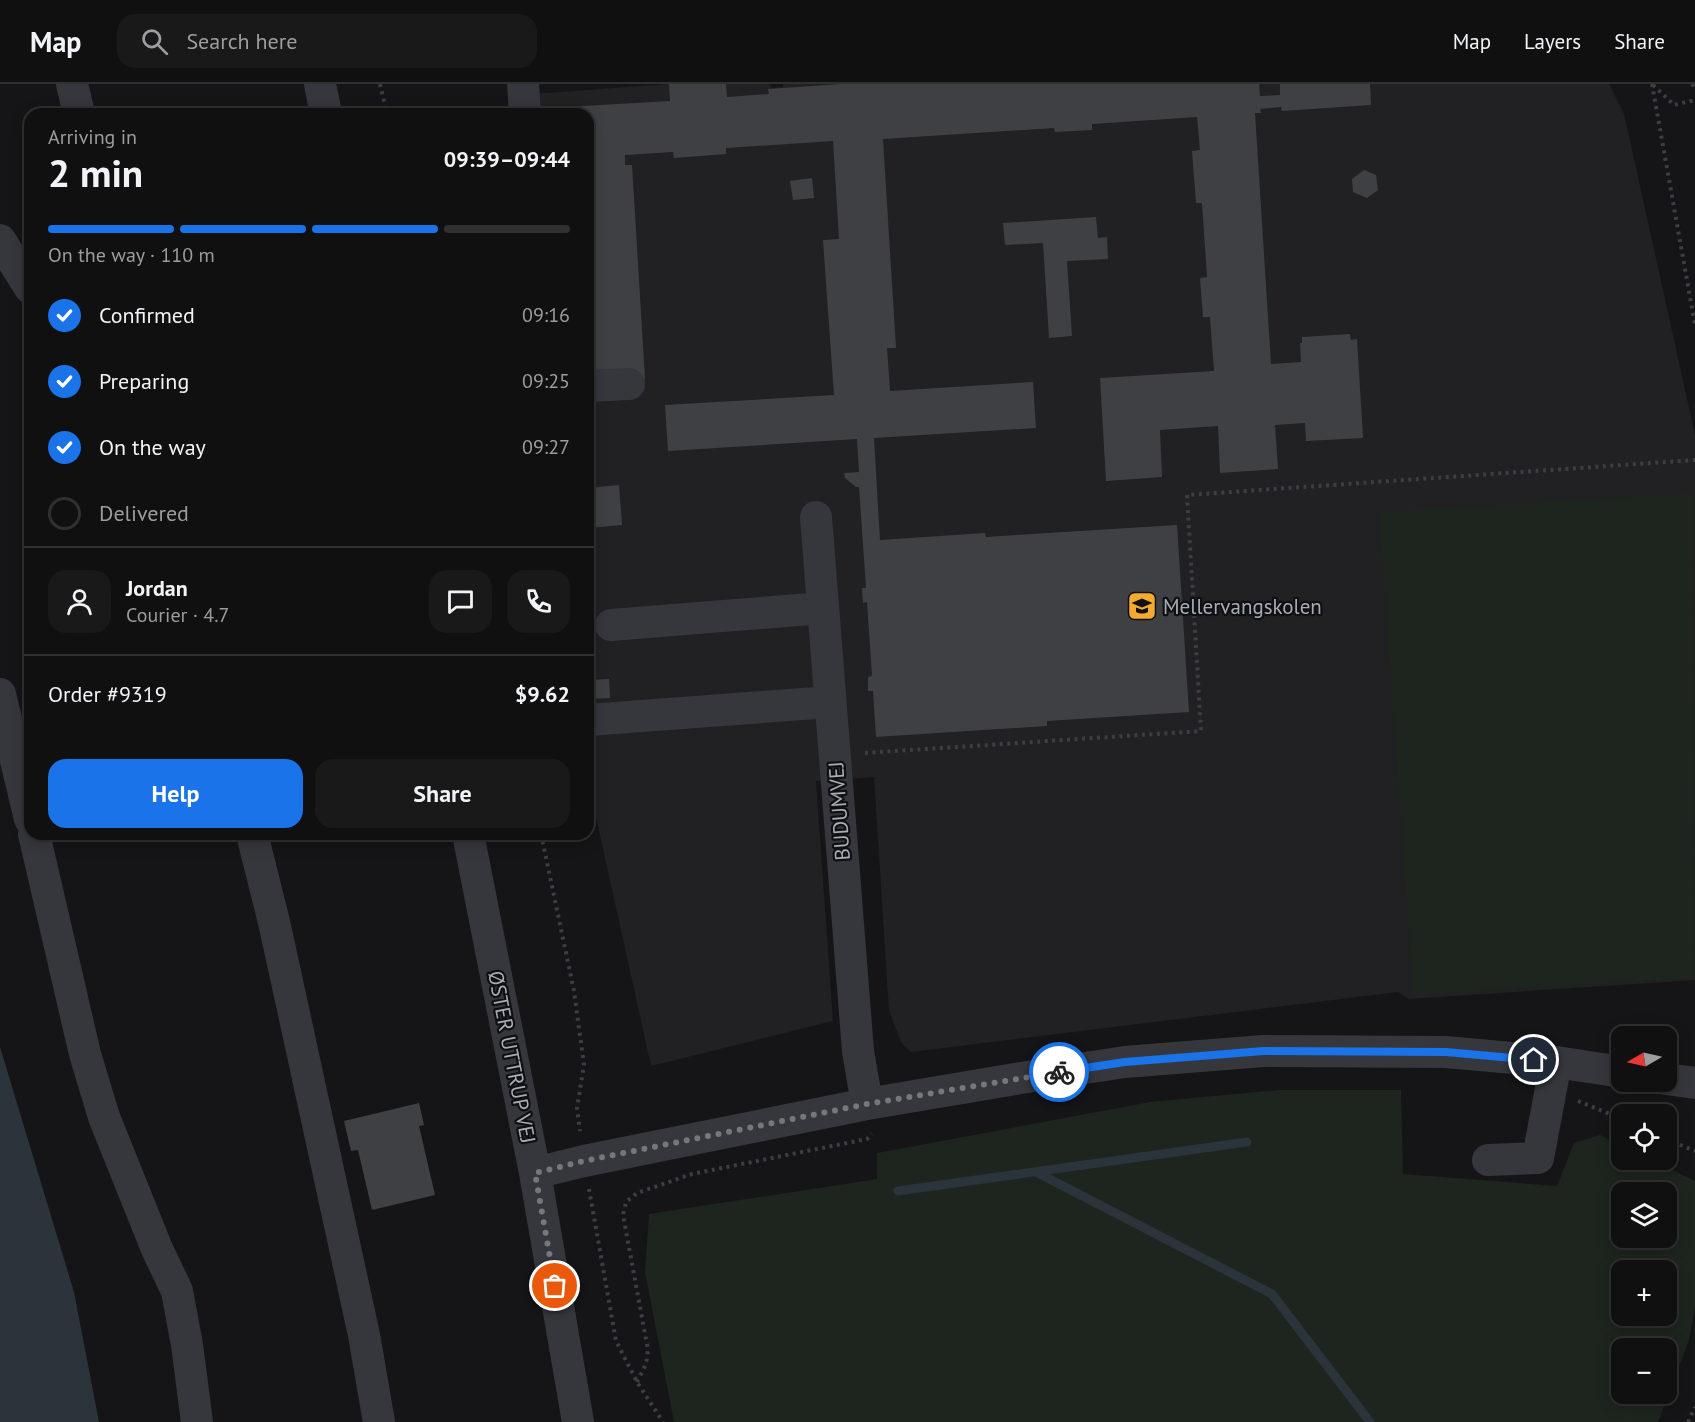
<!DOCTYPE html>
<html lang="en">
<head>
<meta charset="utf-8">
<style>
  :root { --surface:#101011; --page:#19191a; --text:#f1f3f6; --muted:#9c9d9f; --line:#303031; --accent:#1a73e8 }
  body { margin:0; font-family:"PT Sans",sans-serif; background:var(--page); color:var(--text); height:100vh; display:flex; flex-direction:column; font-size:22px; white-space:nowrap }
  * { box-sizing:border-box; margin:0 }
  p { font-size:20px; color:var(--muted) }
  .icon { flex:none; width:33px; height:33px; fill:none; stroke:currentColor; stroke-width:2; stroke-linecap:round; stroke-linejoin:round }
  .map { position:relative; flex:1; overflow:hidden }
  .side { position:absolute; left:24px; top:24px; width:570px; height:732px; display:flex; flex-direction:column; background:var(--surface); border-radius:18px; box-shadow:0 3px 15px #0003,0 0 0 2px var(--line) }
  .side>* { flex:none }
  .needle { width:39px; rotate:261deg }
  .buttons { position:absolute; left:1611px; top:942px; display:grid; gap:12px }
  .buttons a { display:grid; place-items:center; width:66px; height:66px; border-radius:12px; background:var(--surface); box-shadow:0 3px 15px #0003,0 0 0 2px var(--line); font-size:30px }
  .pin { position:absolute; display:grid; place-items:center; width:51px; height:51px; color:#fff; margin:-26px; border:3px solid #fff; border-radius:50%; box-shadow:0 2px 6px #0007 }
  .courier { position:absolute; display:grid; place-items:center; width:60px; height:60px; margin:-30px; border:4px solid #1a73e8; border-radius:50%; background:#fff; color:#222; box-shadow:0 2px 8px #0007 }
  .summary em { font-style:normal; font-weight:800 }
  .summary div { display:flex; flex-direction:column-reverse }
  .summary { display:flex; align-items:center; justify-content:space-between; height:102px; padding:0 24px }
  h1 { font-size:39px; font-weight:800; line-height:45px }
  .bar { display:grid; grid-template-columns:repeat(4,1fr); gap:9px 6px; align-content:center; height:72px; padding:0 24px }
  .bar i { height:8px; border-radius:4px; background:var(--line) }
  .bar .selected { background:var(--accent) }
  .bar p { grid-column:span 4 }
  .line { display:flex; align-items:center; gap:15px; padding:0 24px; border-top:2px solid var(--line) }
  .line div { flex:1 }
  .round { display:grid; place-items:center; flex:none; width:63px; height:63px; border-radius:18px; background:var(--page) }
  ol { padding:0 24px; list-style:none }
  li { display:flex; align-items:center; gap:18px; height:66px }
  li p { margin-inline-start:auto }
  li .icon { padding:6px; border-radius:50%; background:var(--accent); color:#fff; stroke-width:4 }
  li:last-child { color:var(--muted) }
  li i { width:33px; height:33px; border:3px solid var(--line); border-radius:50% }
  .primary-button { display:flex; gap:12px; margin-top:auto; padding:12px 24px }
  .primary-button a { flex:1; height:69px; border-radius:18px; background:var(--accent); color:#fff; font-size:24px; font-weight:800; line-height:69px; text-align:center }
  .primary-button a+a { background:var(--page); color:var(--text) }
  header { display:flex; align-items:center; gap:36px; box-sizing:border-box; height:84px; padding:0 30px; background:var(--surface); border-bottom:2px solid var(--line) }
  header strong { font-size:28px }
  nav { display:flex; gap:33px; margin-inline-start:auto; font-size:21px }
  .search { width:420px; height:54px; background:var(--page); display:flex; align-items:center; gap:15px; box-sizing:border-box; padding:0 21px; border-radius:18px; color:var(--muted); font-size:22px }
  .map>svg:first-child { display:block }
  .built { fill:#212124 }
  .park { fill:#1d251e; fill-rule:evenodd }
  .water { fill:#2b343b }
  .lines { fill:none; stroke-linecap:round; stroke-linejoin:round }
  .stream { stroke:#2b343b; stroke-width:9 }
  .building { fill:#3f4044 }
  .path { stroke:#3c3e43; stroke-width:4; stroke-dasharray:3 4.5; stroke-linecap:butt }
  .minor { stroke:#36373c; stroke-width:32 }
  .done { stroke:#74777f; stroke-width:6; stroke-dasharray:0 10.8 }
  .route { stroke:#1a73e8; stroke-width:8 }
  .labels { text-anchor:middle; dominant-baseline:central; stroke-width:4.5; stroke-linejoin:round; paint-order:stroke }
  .poi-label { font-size:21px; fill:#a7acb7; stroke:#101012; text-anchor:start }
  .street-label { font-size:21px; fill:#a7acb7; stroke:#101012 }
</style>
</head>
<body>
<header>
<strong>Map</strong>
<div class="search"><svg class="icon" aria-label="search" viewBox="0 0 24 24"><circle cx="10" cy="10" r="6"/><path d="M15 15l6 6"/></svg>Search here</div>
<nav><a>Map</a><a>Layers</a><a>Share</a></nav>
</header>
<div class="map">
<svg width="1695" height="1338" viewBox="0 0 1695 1338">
  <rect width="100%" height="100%" fill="#151517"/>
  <path class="built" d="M 668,0 L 770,0 L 771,4 L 783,3 L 783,0 L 1609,0 L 1624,30 L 1695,351 L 1695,896 L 1409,915 L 1398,908 L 911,968 L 901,958 L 889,927 L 874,693 L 816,697 L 833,937 L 651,982 L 588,697 L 588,30 L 521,30 L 520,11 Z"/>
  <path class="park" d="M 1694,409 L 1695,894 L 1413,911 L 1379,428 Z
    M 1278,1006 L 1401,1006 L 1403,1090 L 1557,1102 L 1574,1059 L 1600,1051 L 1621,1061 L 1622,1076 L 1651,1076 L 1695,1097 L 1695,1222 L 1689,1256 L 1658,1338 L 674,1338 L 645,1188 L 649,1130 L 877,1095 L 877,1069 L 1150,1018 ZM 1622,1108 L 1666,1108 L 1666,1154 L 1622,1154 ZM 1622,1186 L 1666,1186 L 1666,1232 L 1622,1232 ZM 1622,1264 L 1666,1264 L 1666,1310 L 1622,1310 Z"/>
  <path class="water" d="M 0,963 L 74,1208 L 99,1338 L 0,1338 Z"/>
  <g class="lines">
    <path class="stream" d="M 1036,1088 L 1272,1210 L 1370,1338
      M 898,1107 L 1247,1058"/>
  </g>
  <path class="building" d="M 669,0 L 726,0 L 727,13 L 769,10 L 768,5 L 842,0 L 1259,0 L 1260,12 L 1280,11 L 1280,0 L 1370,0 L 1371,21 L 1282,27 L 1281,23 L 1260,25 L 1261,29 L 1255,29 L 1271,280 L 1301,278 L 1300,259 L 1302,259 L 1302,253 L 1350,250 L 1351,256 L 1357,255 L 1363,354 L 1306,357 L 1305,339 L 1275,341 L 1278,385 L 1220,389 L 1218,342 L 1160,346 L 1162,393 L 1106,397 L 1100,294 L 1214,287 L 1210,233 L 1203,233 L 1200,194 L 1207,193 L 1202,119 L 1196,119 L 1192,67 L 1200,66 L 1197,33 L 1092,40 L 1092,46 L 1055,48 L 1054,44 L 883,55 L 896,264 L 887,264 L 890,307 L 1033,298 L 1036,344 L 874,354 L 880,456 L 985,449 L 986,453 L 1177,441 L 1189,628 L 1047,637 L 1047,642 L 876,653 L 873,607 L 868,607 L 868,593 L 872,592 L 867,518 L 863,519 L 862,504 L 866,504 L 859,403 L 856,403 L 845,394 L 844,389 L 859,388 L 857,355 L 668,367 L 665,321 L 834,311 L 823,156 L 839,155 L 833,57 L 726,64 L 726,70 L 674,74 L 673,68 L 625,71 L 625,81 L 632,81 L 645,295 L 593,299 L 588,220 L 588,30 L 549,30 L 549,24 L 670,17 Z
    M 1364,86 L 1376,91 L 1378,106 L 1367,114 L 1353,108 L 1352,95 Z
    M 812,94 L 814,114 L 793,116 L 790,97 Z
    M 1096,133 L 1098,154 L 1107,153 L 1108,175 L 1067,177 L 1072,252 L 1049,254 L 1043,159 L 1005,161 L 1003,139 Z
    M 619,401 L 622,441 L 588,444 L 588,404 Z
    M 609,595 L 610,614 L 588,615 L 588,596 Z
    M 419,1019 L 424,1041 L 419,1042 L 435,1111 L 372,1126 L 358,1066 L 351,1067 L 344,1037 Z"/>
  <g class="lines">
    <path class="path" d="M 380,0 L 387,30
      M 1652,0 L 1695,241
      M 1692,0 L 1695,5
      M 1653,1 L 1674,21 L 1695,16
      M 865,669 L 1201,647 L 1187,411 L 1695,376
      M 541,750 L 574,907 L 584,981 L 577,1024 L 580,1047
      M 1578,1017 L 1622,1035
      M 1666,1055 L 1695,1067
      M 589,1105 L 616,1257 L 637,1298 L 663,1338
      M 637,1298 L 646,1280 L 648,1266 L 623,1131 L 626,1118 L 637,1109 L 692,1090 L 867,1055 L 872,1050
      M 1688,1338 L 1695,1323"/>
    <path class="minor" d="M 72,0 L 79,30
      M 320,0 L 326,30
      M 523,0 L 525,30
      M 0,156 L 30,204
      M 588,302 L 629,300
      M 816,433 L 858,967 L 867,1020
      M 611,541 L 823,524
      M 0,610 L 30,735
      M 588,636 L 830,618
      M 34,750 L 85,970 L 104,1033 L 157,1165 L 177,1207 L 187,1261 L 197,1338
      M 252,750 L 274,838 L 364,1251 L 379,1338
      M 468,750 L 535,1089 L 578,1338
      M 1666,995 L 1695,999
      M 1488,1076 L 1538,1074 L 1556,978
      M 535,1089 L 584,1077 L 867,1020 L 1039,991 L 1125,978 L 1263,967 L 1446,968 L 1556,978 L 1622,988"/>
  </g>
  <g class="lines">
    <path class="done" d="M 555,1202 L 535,1089 L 584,1077 L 867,1020 L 1059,988"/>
    <path class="route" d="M 1059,988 L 1125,978 L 1263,967 L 1446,968 L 1534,976"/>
  </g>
  <defs>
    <g id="school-square" transform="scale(1.5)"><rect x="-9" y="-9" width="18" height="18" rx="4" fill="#f3aa31" stroke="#101012"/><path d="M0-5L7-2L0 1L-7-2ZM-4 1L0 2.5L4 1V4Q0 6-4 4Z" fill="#111"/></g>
  </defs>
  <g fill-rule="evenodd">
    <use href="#school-square" x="1142" y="522"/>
  </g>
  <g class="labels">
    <g class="poi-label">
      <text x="1163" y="522">Mellervangskolen</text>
    </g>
    <g class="street-label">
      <text transform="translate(839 727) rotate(-94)">BUDUMVEJ</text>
      <text transform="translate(512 973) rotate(79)">ØSTER UTTRUP VEJ</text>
    </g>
  </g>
</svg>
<div class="buttons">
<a><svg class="needle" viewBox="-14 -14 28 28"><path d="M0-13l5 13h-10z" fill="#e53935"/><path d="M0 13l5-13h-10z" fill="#9c9d9f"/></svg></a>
<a><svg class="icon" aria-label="locate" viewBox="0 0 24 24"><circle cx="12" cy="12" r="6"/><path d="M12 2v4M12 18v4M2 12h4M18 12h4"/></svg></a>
<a><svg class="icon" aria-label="layers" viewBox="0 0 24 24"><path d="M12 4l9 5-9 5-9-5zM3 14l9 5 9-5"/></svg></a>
<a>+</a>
<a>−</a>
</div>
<div class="pin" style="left:555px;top:1202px;background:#ea580c"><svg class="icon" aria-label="bag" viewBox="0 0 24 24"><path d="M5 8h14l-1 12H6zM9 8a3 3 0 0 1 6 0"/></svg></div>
<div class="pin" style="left:1534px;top:976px;background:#1f2937"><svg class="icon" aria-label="home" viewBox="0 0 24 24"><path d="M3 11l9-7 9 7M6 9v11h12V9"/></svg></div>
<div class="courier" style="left:1059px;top:988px"><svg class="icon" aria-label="bike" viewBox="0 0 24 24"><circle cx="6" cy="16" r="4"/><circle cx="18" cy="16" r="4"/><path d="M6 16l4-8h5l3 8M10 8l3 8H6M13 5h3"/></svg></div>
<section class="side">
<div class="summary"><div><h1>2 min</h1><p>Arriving in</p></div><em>09:39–09:44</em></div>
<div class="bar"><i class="selected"></i><i class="selected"></i><i class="selected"></i><i></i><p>On the way · 110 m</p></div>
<ol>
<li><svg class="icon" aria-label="check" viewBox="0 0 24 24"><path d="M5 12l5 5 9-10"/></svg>Confirmed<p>09:16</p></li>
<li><svg class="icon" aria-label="check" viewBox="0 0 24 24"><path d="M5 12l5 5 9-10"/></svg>Preparing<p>09:25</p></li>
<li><svg class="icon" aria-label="check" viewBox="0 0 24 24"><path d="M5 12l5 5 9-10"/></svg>On the way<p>09:27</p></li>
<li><i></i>Delivered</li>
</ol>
<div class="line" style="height:108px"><a class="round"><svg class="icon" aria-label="person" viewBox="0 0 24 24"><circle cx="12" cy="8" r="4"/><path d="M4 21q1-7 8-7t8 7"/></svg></a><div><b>Jordan</b><p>Courier · 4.7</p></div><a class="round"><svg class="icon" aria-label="chat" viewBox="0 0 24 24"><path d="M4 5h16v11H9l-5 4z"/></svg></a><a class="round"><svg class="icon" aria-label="phone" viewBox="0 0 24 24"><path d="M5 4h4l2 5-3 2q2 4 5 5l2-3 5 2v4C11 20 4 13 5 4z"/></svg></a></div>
<div class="line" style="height:78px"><div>Order #9319</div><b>$9.62</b></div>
<div class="primary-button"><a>Help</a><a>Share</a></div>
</section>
</div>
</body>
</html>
